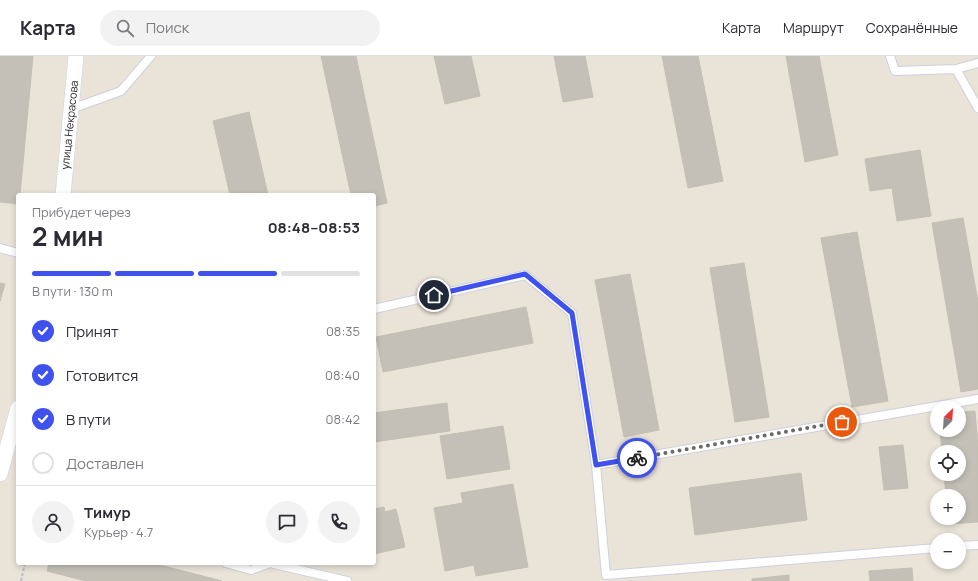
<!DOCTYPE html>
<html lang="ru">
<head>
<meta charset="utf-8">
<style>
  :root { --surface:#fff; --page:#f2f2f3; --text:#2b2b33; --muted:#7c7c81; --line:#e1e1e2; --accent:#4052ee }
  body { margin:0; font-family:Manrope,sans-serif; background:var(--page); color:var(--text); height:100vh; display:flex; flex-direction:column; font-size:15px; white-space:nowrap }
  * { box-sizing:border-box; margin:0 }
  p { font-size:13px; color:var(--muted) }
  .icon { flex:none; width:22px; height:22px; fill:none; stroke:currentColor; stroke-width:2; stroke-linecap:round; stroke-linejoin:round }
  .map { position:relative; flex:1; overflow:hidden }
  .panel { position:absolute; left:16px; top:137px; width:360px; height:372px; display:flex; flex-direction:column; background:var(--surface); border-radius:4px; box-shadow:0 2px 6px #0003 }
  .panel>* { flex:none }
  .needle { width:26px; rotate:25deg }
  .buttons { position:absolute; left:930px; top:345px; display:grid; gap:8px }
  .buttons a { display:grid; place-items:center; width:36px; height:36px; border-radius:50%; background:var(--surface); box-shadow:0 2px 6px #0003; font-size:20px }
  .pin { position:absolute; display:grid; place-items:center; width:34px; height:34px; color:#fff; margin:-17px; border:2px solid #fff; border-radius:50%; box-shadow:0 1px 4px #0007 }
  .courier { position:absolute; display:grid; place-items:center; width:40px; height:40px; margin:-20px; border:3px solid #4052ee; border-radius:50%; background:#fff; color:#222; box-shadow:0 1px 5px #0007 }
  .headline em { font-style:normal; font-weight:700 }
  .headline div { display:flex; flex-direction:column-reverse }
  .headline { display:flex; align-items:center; justify-content:space-between; height:68px; padding:0 16px }
  h1 { font-size:26px; font-weight:700; line-height:30px }
  .bar { display:grid; grid-template-columns:repeat(4,1fr); gap:6px 4px; align-content:center; height:48px; padding:0 16px }
  .bar i { height:5px; border-radius:3px; background:var(--line) }
  .bar .selected { background:var(--accent) }
  .bar p { grid-column:span 4 }
  .line { display:flex; align-items:center; gap:10px; padding:0 16px; border-top:1px solid var(--line) }
  .line div { flex:1 }
  .round { display:grid; place-items:center; flex:none; width:42px; height:42px; border-radius:21px; background:var(--page) }
  ol { padding:0 16px; list-style:none }
  li { display:flex; align-items:center; gap:12px; height:44px }
  li p { margin-inline-start:auto }
  li .icon { padding:4px; border-radius:50%; background:var(--accent); color:#fff; stroke-width:4 }
  li:last-child { color:var(--muted) }
  li i { width:22px; height:22px; border:2px solid var(--line); border-radius:50% }
  header { display:flex; align-items:center; gap:24px; box-sizing:border-box; height:56px; padding:0 20px; background:var(--surface); border-bottom:1px solid var(--line) }
  header strong { font-size:19px }
  nav { display:flex; gap:22px; margin-inline-start:auto; font-size:14px }
  .search { width:280px; height:36px; background:var(--page); display:flex; align-items:center; gap:10px; box-sizing:border-box; padding:0 14px; border-radius:22px; color:var(--muted); font-size:15px }
  .map>svg:first-child { display:block }
  .building { fill:#c4c0b8; stroke:#c3bfb3 }
  .lines { fill:none; stroke-linecap:round; stroke-linejoin:round }
  .lane-casing { stroke:#ced0df; stroke-width:10 }
  .street-casing { stroke:#ced0df; stroke-width:16 }
  .path { stroke:#c3c3c3; stroke-width:2.5; stroke-dasharray:3 2; stroke-linecap:butt }
  .lane { stroke:#fff; stroke-width:8 }
  .street { stroke:#fff; stroke-width:15 }
  .done { stroke:#6b6965; stroke-width:4; stroke-dasharray:0 7.2 }
  .route { stroke:#4052ee; stroke-width:5 }
  .labels { text-anchor:middle; dominant-baseline:central; stroke-width:3; stroke-linejoin:round; paint-order:stroke }
  .street-label { font-size:11px; fill:#272727; stroke:#fff }
</style>
</head>
<body>
<header>
<strong>Карта</strong>
<div class="search"><svg class="icon" aria-label="search" viewBox="0 0 24 24"><circle cx="10" cy="10" r="6"/><path d="M15 15l6 6"/></svg>Поиск</div>
<nav><a>Карта</a><a>Маршрут</a><a>Сохранённые</a></nav>
</header>
<div class="map">
<svg width="978" height="525" viewBox="0 0 978 525">
  <rect width="100%" height="100%" fill="#e9e3d8"/>
  <path class="building" d="M 0,0 L 33,0 L 20,139 L 18,139 L 18,148 L 0,146 Z
    M 321,0 L 356,0 L 387,147 L 374,150 L 374,139 L 351,139 Z
    M 434,0 L 471,0 L 480,40 L 445,48 Z
    M 554,0 L 585,0 L 593,41 L 563,46 Z
    M 662,0 L 698,0 L 723,125 L 688,132 Z
    M 786,0 L 819,0 L 838,99 L 805,106 Z
    M 249,56 L 268,139 L 230,139 L 213,65 Z
    M 920,94 L 931,160 L 897,165 L 892,132 L 870,135 L 865,103 Z
    M 963,162 L 978,246 L 978,333 L 961,336 L 932,167 Z
    M 857,176 L 888,345 L 852,351 L 821,182 Z
    M 744,207 L 769,361 L 735,366 L 710,212 Z
    M 630,218 L 659,374 L 624,381 L 595,224 Z
    M 0,227 L 5,228 L 0,245 Z
    M 526,251 L 533,287 L 383,316 L 376,281 Z
    M 447,347 L 450,375 L 374,386 L 374,357 Z
    M 975,355 L 978,390 L 978,466 L 948,468 L 947,462 L 959,462 L 959,440 L 946,440 L 944,418 L 959,418 L 959,396 L 942,396 L 940,374 L 959,374 L 959,356 Z
    M 503,370 L 510,413 L 447,423 L 440,380 Z
    M 903,389 L 908,432 L 884,434 L 879,391 Z
    M 801,417 L 807,464 L 695,479 L 689,432 Z
    M 513,428 L 528,511 L 476,520 L 474,509 L 445,515 L 434,452 L 463,447 L 461,437 Z
    M 384,451 L 385,456 L 396,453 L 405,491 L 374,498 L 374,453 Z
    M 49,507 L 152,507 L 222,525 L 86,525 L 47,515 Z
    M 912,512 L 913,525 L 870,525 L 869,515 Z
    M 789,519 L 789,525 L 752,525 L 752,523 Z"/>
  <g class="lines">
    <g class="lane-casing">
      <path id="lane" d="M 890,0 L 895,15 L 956,13 L 978,52
        M 956,13 L 978,7
        M 71,53 L 121,35 L 151,0
        M 0,192 L 18,197
        M 374,253 L 525,219 L 572,257 L 596,409 L 606,519 L 937,492
        M 596,409 L 978,343
        M 959,490 L 978,489
        M 226,507 L 251,514 L 270,507 L 347,525"/>
    </g>
    <g class="street-casing">
      <path id="street" d="M 63,139 L 76,0
        M 0,418 L 18,352"/>
    </g>
    <path class="path" d="M 21,525 L 25,507"/>
    <use href="#lane" class="lane"/>
    <use href="#street" class="street"/>
  </g>
  <g class="lines">
    <path class="done" d="M 637,402 L 842,366"/>
    <path class="route" d="M 434,239 L 525,218 L 572,257 L 596,409 L 637,402"/>
  </g>
  <g class="labels">
    <g class="street-label">
      <text transform="translate(69 69) rotate(-84)">улица Некрасова</text>
    </g>
  </g>
</svg>
<div class="buttons">
<a><svg class="needle" viewBox="-14 -14 28 28"><path d="M0-13l5 13h-10z" fill="#e53935"/><path d="M0 13l5-13h-10z" fill="#7c7c81"/></svg></a>
<a><svg class="icon" aria-label="locate" viewBox="0 0 24 24"><circle cx="12" cy="12" r="6"/><path d="M12 2v4M12 18v4M2 12h4M18 12h4"/></svg></a>
<a>+</a>
<a>−</a>
</div>
<div class="pin" style="left:842px;top:366px;background:#ea580c"><svg class="icon" aria-label="bag" viewBox="0 0 24 24"><path d="M5 8h14l-1 12H6zM9 8a3 3 0 0 1 6 0"/></svg></div>
<div class="pin" style="left:434px;top:239px;background:#1f2937"><svg class="icon" aria-label="home" viewBox="0 0 24 24"><path d="M3 11l9-7 9 7M6 9v11h12V9"/></svg></div>
<div class="courier" style="left:637px;top:402px"><svg class="icon" aria-label="bike" viewBox="0 0 24 24"><circle cx="6" cy="16" r="4"/><circle cx="18" cy="16" r="4"/><path d="M6 16l4-8h5l3 8M10 8l3 8H6M13 5h3"/></svg></div>
<section class="panel">
<div class="headline"><div><h1>2 мин</h1><p>Прибудет через</p></div><em>08:48–08:53</em></div>
<div class="bar"><i class="selected"></i><i class="selected"></i><i class="selected"></i><i></i><p>В пути · 130 m</p></div>
<ol>
<li><svg class="icon" aria-label="check" viewBox="0 0 24 24"><path d="M5 12l5 5 9-10"/></svg>Принят<p>08:35</p></li>
<li><svg class="icon" aria-label="check" viewBox="0 0 24 24"><path d="M5 12l5 5 9-10"/></svg>Готовится<p>08:40</p></li>
<li><svg class="icon" aria-label="check" viewBox="0 0 24 24"><path d="M5 12l5 5 9-10"/></svg>В пути<p>08:42</p></li>
<li><i></i>Доставлен</li>
</ol>
<div class="line" style="height:72px"><a class="round"><svg class="icon" aria-label="person" viewBox="0 0 24 24"><circle cx="12" cy="8" r="4"/><path d="M4 21q1-7 8-7t8 7"/></svg></a><div><b>Тимур</b><p>Курьер · 4.7</p></div><a class="round"><svg class="icon" aria-label="chat" viewBox="0 0 24 24"><path d="M4 5h16v11H9l-5 4z"/></svg></a><a class="round"><svg class="icon" aria-label="phone" viewBox="0 0 24 24"><path d="M5 4h4l2 5-3 2q2 4 5 5l2-3 5 2v4C11 20 4 13 5 4z"/></svg></a></div>
</section>
</div>
</body>
</html>
